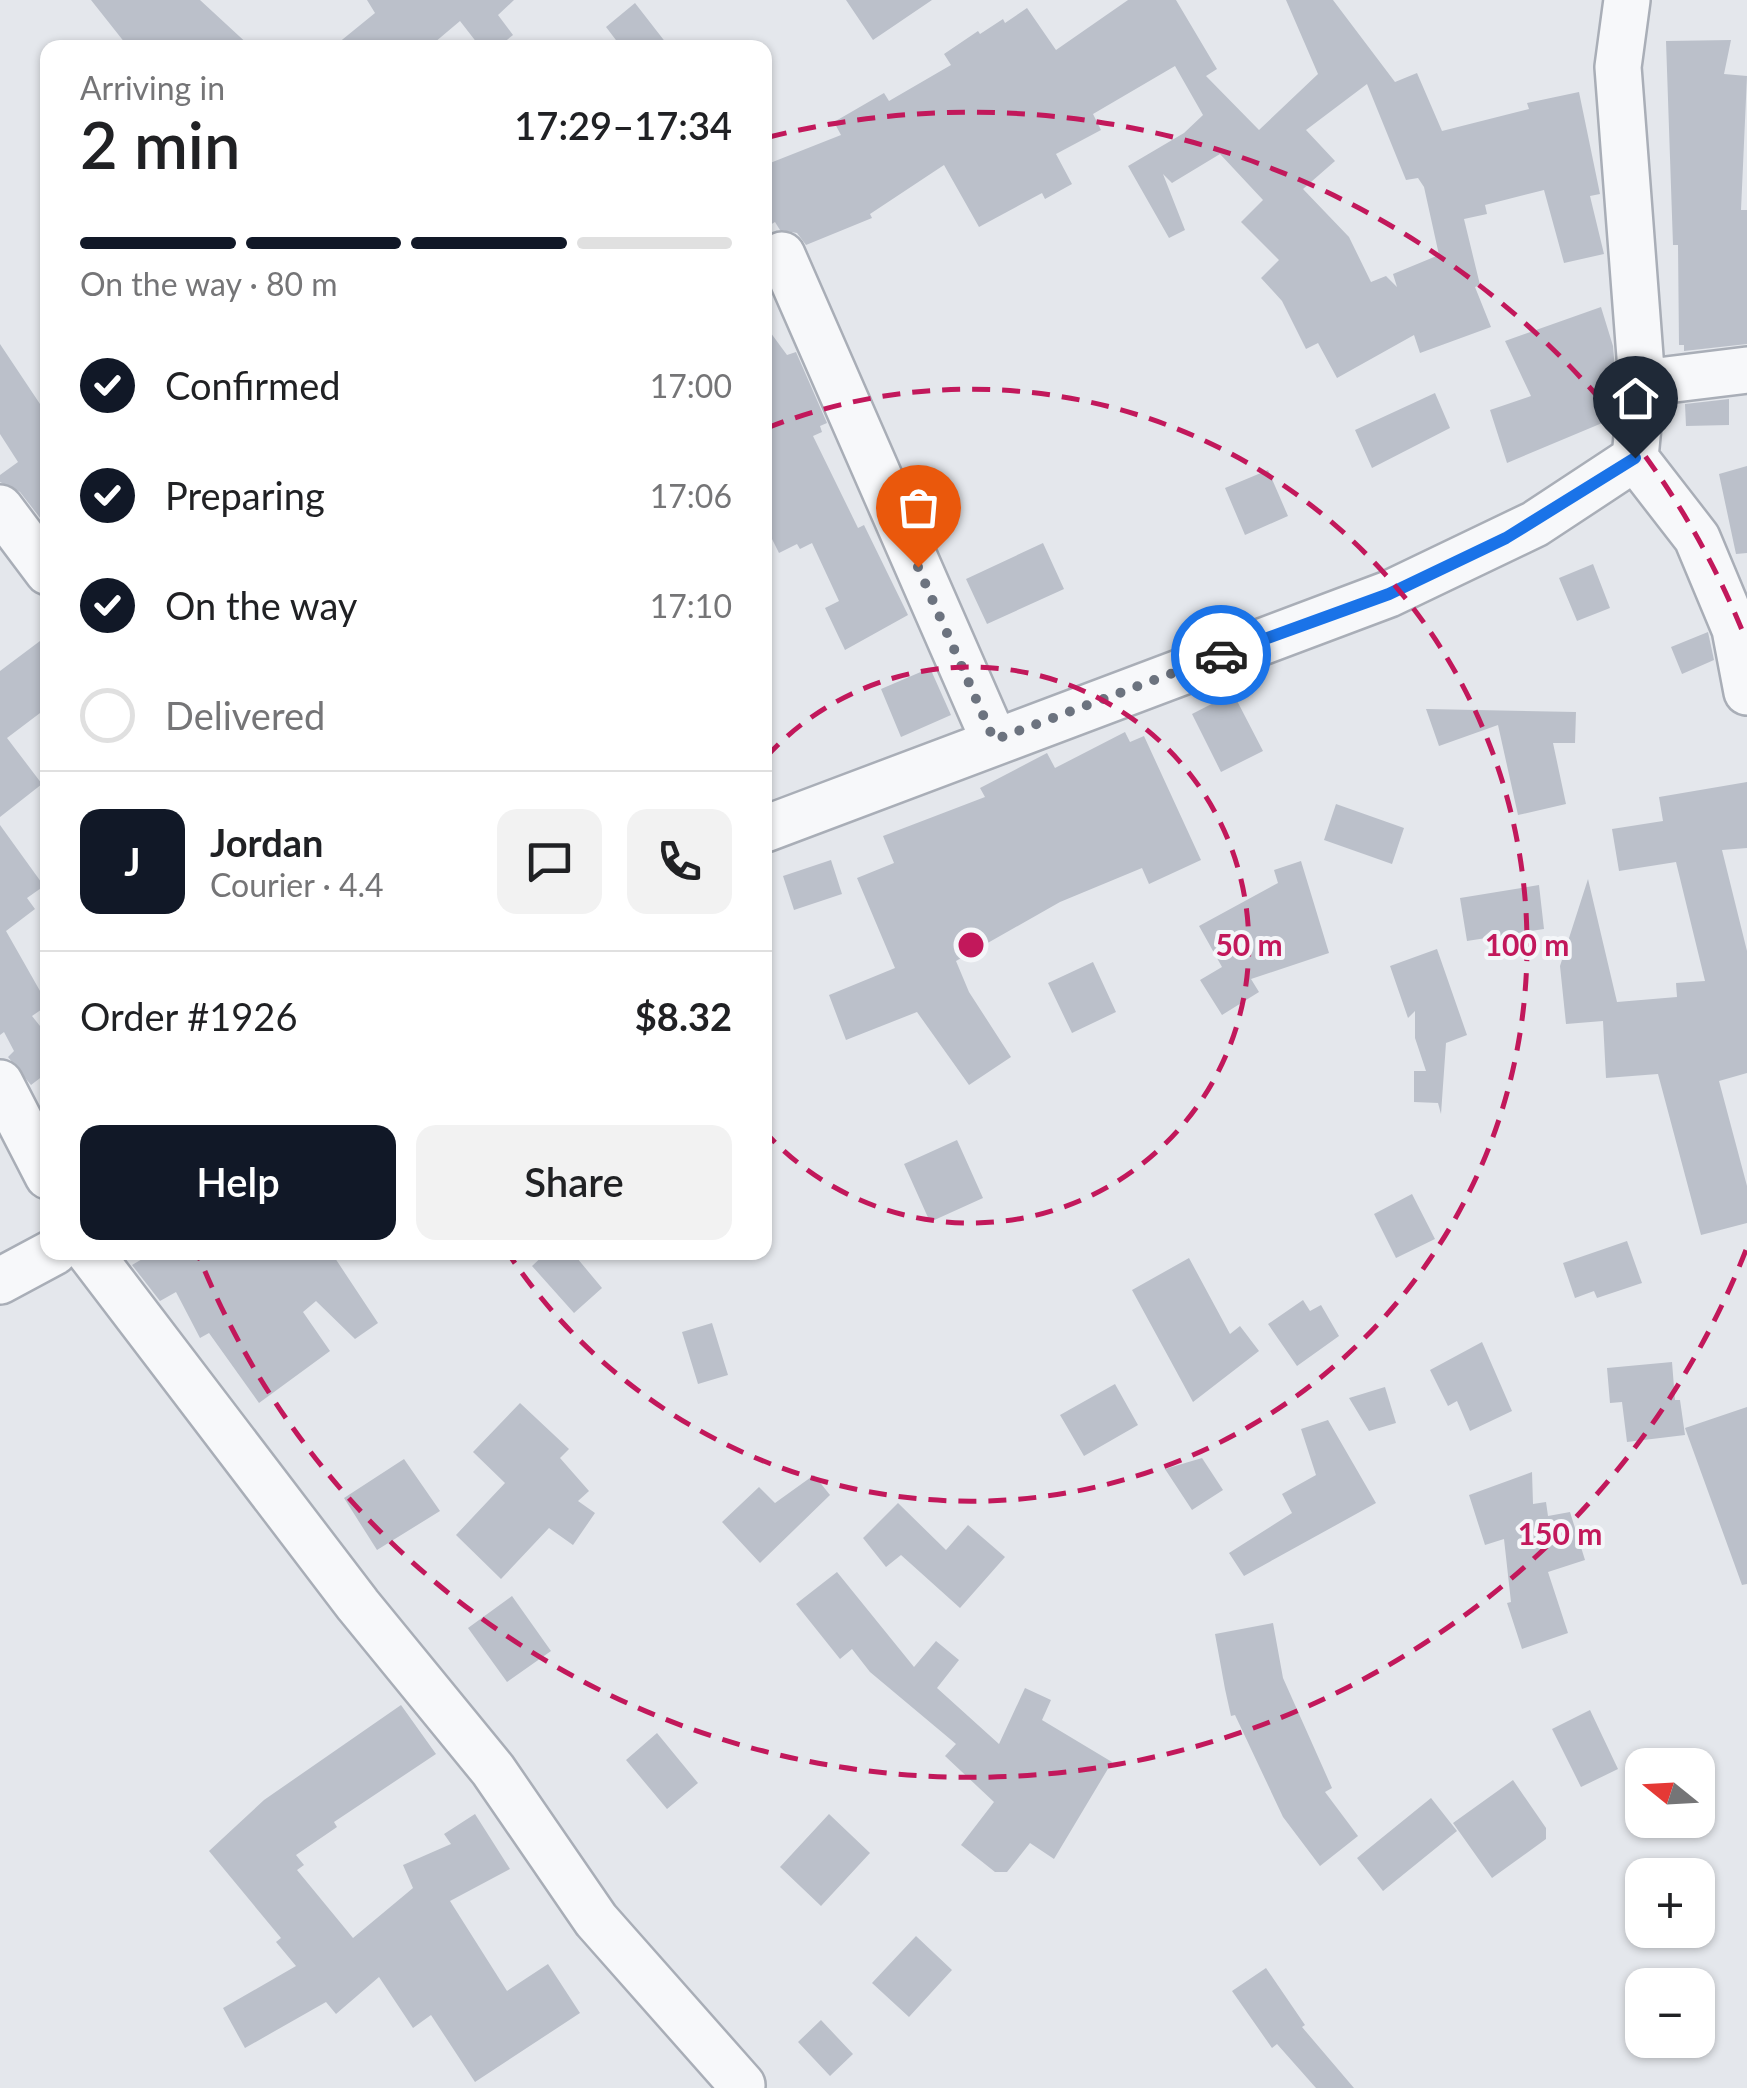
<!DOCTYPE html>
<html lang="en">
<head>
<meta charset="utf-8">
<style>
  :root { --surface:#fff; --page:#f2f2f2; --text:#202124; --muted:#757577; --line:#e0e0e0; --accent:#111827 }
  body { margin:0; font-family:Lato,sans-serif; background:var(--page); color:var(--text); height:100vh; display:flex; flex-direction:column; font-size:38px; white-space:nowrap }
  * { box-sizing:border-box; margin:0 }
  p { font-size:32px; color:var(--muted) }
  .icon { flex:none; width:55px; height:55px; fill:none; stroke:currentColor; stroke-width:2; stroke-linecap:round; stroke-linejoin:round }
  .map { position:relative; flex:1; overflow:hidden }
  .sheet { position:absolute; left:40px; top:40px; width:732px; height:1220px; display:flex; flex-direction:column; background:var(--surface); border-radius:20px; box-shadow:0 2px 8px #0004 }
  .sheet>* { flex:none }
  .needle { width:65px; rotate:288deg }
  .tools { position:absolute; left:1625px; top:1748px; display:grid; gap:20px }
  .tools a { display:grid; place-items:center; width:90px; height:90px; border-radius:20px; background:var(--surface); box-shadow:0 2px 8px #0004; font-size:50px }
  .pin { position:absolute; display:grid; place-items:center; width:85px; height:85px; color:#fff; margin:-102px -42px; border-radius:50% 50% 50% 0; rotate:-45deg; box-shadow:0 0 10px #0007 }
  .pin .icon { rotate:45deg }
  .courier { position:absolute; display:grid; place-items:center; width:100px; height:100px; margin:-50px; border:8px solid #1a73e8; border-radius:50%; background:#fff; color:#222; box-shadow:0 2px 12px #0007 }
  .overview em { font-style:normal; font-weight:600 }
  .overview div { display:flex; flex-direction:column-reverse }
  .overview { display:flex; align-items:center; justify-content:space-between; height:170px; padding:0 40px }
  h1 { font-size:65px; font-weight:600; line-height:75px }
  .bar { display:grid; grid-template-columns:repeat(4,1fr); gap:15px 10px; align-content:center; height:120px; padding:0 40px }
  .bar i { height:12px; border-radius:8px; background:var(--line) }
  .bar .current { background:var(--accent) }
  .bar p { grid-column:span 4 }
  .line { display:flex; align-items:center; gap:25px; padding:0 40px; border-top:2px solid var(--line) }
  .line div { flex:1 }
  .round { display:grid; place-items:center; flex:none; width:105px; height:105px; border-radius:20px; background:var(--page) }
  ol { padding:0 40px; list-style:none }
  li { display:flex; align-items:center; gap:30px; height:110px }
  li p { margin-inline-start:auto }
  li .icon { padding:10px; border-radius:50%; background:var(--accent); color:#fff; stroke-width:4 }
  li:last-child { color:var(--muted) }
  li i { width:55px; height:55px; border:5px solid var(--line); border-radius:50% }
  .action { display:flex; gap:20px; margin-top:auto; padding:20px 40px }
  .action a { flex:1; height:115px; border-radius:20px; background:var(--accent); color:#fff; font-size:40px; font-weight:600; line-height:115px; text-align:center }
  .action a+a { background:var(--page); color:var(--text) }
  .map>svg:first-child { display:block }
  .building { fill:#bbc0ca; fill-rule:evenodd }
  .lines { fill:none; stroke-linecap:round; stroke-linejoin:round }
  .minor-casing { stroke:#a9aeb7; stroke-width:50 }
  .minor { stroke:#f7f8fa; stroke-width:45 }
  .done { stroke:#6c737f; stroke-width:10; stroke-dasharray:0 18 }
  .route { stroke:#1a73e8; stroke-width:12 }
  .ring { fill:none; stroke:#c2185b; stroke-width:5; stroke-dasharray:18 12 }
  .centre { fill:#c2185b; stroke:#f4f6f9; stroke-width:5 }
  .ring-label { font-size:30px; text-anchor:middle; font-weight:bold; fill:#c2185b; stroke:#f4f6f9; stroke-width:8; stroke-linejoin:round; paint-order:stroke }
</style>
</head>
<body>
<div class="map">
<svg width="1747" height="2088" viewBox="0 0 1747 2088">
  <rect width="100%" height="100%" fill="#e4e7ec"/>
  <path class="building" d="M 91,0 L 200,0 L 252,48 L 129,48 Z
    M 367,0 L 514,0 L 498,15 L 513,35 L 497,48 L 481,48 L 460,21 L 428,48 L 332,48 L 375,13 Z
    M 846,0 L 932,0 L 873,40 Z
    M 1128,0 L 1176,0 L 1217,69 L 1206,76 L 1259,130 L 1318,74 L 1286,0 L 1333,0 L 1395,82 L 1417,73 L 1442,131 L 1529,109 L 1527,103 L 1579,92 L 1600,194 L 1590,196 L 1604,254 L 1564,263 L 1544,190 L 1485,205 L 1487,214 L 1464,219 L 1480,285 L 1475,287 L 1491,327 L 1420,353 L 1414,335 L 1337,378 L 1318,343 L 1306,349 L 1282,301 L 1261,278 L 1279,260 L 1241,222 L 1263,200 L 1220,154 L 1172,183 L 1163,174 L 1185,230 L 1169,238 L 1128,166 L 1184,133 L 1203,115 L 1175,66 L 1093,114 L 1101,130 L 1056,154 L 1072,184 L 1045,199 L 1042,193 L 979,227 L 944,165 L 870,214 L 872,218 L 806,245 L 797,233 L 780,230 L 775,222 L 765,228 L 765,165 L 841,135 L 834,122 L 884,93 L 889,101 L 951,65 L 944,54 L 978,31 L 980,34 L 1003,19 L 1005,23 L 1027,8 L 1056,50 ZM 1367,84 L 1406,180 L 1418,178 L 1424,187 L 1439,255 L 1393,274 L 1397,287 L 1386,276 L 1371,282 L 1349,237 L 1303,189 L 1335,161 L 1306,130 Z
    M 635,3 L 670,48 L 622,48 L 606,27 Z
    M 1731,40 L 1724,74 L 1747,76 L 1741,210 L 1747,210 L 1747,344 L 1684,351 L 1684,345 L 1679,345 L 1678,245 L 1673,245 L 1666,41 Z
    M 1601,307 L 1613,346 L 1616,382 L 1595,386 L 1607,421 L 1507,463 L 1490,410 L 1531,396 L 1505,341 Z
    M 765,325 L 787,355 L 796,352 L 827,423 L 820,426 L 822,432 L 813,436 L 858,528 L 864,525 L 908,615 L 845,650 L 825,608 L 839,601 L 812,543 L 800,549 L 797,544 L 779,553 L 765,525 Z
    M 0,344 L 48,416 L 48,515 L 41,519 L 20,492 L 0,482 L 0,475 L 18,462 L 0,434 Z
    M 1435,393 L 1450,428 L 1372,468 L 1355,430 Z
    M 1729,399 L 1729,425 L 1686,426 L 1685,404 Z
    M 1747,466 L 1747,553 L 1736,554 L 1719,474 Z
    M 1268,470 L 1288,516 L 1245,535 L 1225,488 Z
    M 1043,543 L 1064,589 L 987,624 L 966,579 Z
    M 1593,564 L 1610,608 L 1577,621 L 1559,578 Z
    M 1708,632 L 1714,660 L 1682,674 L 1671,647 Z
    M 48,635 L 48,707 L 7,738 L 42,784 L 0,817 L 0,671 Z
    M 930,668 L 951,715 L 901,737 L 881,689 Z
    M 1233,693 L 1263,751 L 1221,772 L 1192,714 Z
    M 1426,709 L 1576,712 L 1575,743 L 1553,743 L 1566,804 L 1518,815 L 1498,725 L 1439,746 Z
    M 1125,732 L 1130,742 L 1144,736 L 1201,860 L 1149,884 L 1142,868 L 1060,902 L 956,961 L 969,992 L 1011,1057 L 969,1085 L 917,1012 L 846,1040 L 829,995 L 895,968 L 857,878 L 894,863 L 883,836 L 985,797 L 980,788 L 1047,753 L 1055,768 Z
    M 1747,782 L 1747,848 L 1722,850 L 1747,951 L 1747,1073 L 1719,1081 L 1747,1186 L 1747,1223 L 1701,1235 L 1658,1074 L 1606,1078 L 1603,1021 L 1566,1024 L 1560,966 L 1588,879 L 1617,1002 L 1677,997 L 1676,983 L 1705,981 L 1676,862 L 1619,871 L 1612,829 L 1663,821 L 1659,797 Z
    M 1336,804 L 1404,828 L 1392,864 L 1324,840 Z
    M 0,825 L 44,886 L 27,898 L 35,909 L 6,931 L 48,1005 L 32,1016 L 48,1036 L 48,1072 L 31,1085 L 8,1057 L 14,1051 L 4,1032 L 0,1035 Z
    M 831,860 L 842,894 L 794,910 L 783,876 Z
    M 1301,861 L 1329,953 L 1251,979 L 1259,992 L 1222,1015 L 1200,980 L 1222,967 L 1199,926 L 1278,883 L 1274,870 Z
    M 1539,885 L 1544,929 L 1467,941 L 1460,898 Z
    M 1437,949 L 1467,1035 L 1446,1043 L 1441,1114 L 1438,1103 L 1414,1102 L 1414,1071 L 1426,1071 L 1415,1038 L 1415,1011 L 1408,1018 L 1390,966 Z
    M 1093,962 L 1116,1012 L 1072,1033 L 1048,983 Z
    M 957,1140 L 983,1198 L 930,1222 L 904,1164 Z
    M 1412,1194 L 1435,1239 L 1396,1258 L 1374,1214 Z
    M 1627,1241 L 1642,1283 L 1597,1298 L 1594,1291 L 1575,1298 L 1563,1263 Z
    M 154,1252 L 331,1252 L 378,1323 L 355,1339 L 316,1301 L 303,1312 L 330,1351 L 259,1403 L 209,1333 L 200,1338 L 176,1292 L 160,1301 L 132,1265 Z
    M 547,1252 L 572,1252 L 602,1288 L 574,1313 L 532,1266 Z
    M 1189,1258 L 1230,1334 L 1240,1326 L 1259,1351 L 1193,1402 L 1132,1290 Z
    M 1303,1300 L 1310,1311 L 1321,1305 L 1339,1336 L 1297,1366 L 1268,1324 Z
    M 712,1323 L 728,1375 L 698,1384 L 682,1332 Z
    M 1482,1342 L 1512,1411 L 1470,1431 L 1457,1401 L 1448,1406 L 1430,1370 Z
    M 1672,1362 L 1675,1400 L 1680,1400 L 1685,1435 L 1627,1442 L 1622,1402 L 1610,1403 L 1607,1368 Z
    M 1115,1384 L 1138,1425 L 1084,1456 L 1060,1415 Z
    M 1385,1387 L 1396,1423 L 1369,1431 L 1349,1398 Z
    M 520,1403 L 569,1449 L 560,1458 L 589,1491 L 578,1501 L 595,1513 L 573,1545 L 549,1528 L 501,1579 L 456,1535 L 505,1483 L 473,1452 Z
    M 1747,1407 L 1747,1584 L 1742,1585 L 1685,1428 Z
    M 1328,1420 L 1376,1503 L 1244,1576 L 1229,1553 L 1292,1513 L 1282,1494 L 1316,1475 L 1301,1429 Z
    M 1202,1458 L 1223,1490 L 1192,1510 L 1165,1469 Z
    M 404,1459 L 440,1511 L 377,1550 L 344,1498 Z
    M 1532,1472 L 1533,1504 L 1546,1502 L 1548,1516 L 1570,1512 L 1585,1560 L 1548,1572 L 1568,1633 L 1522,1649 L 1507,1603 L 1511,1602 L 1504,1539 L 1485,1545 L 1469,1495 Z
    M 814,1475 L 830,1495 L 760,1563 L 722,1522 L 759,1487 L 775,1503 Z
    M 898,1503 L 946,1550 L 968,1525 L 1005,1557 L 960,1608 L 901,1555 L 886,1567 L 863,1538 Z
    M 837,1572 L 914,1667 L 936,1641 L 959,1660 L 937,1688 L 999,1744 L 1025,1688 L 1051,1700 L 1042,1720 L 1112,1762 L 1054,1859 L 1030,1843 L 1007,1872 L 995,1872 L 961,1845 L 994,1802 L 945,1756 L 956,1744 L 870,1672 L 852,1649 L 840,1659 L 796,1604 Z
    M 512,1596 L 551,1651 L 507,1682 L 468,1628 Z
    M 1273,1623 L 1283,1678 L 1332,1788 L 1325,1792 L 1358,1836 L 1320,1866 L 1283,1817 L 1235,1715 L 1231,1716 L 1225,1689 L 1215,1634 Z
    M 401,1705 L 436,1754 L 334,1822 L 337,1827 L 296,1855 L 304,1865 L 297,1870 L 353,1938 L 413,1888 L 403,1865 L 451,1844 L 444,1834 L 475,1814 L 510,1869 L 450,1901 L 507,1991 L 548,1964 L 580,2013 L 475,2082 L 431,2015 L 413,2028 L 379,1977 L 336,2014 L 326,2002 L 245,2048 L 223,2008 L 296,1966 L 276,1942 L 281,1938 L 209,1851 L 264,1800 Z
    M 1590,1710 L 1618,1769 L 1581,1787 L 1552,1729 Z
    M 657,1733 L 698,1783 L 667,1809 L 626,1760 Z
    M 1513,1780 L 1546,1828 L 1546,1839 L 1492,1878 L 1453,1823 Z
    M 1431,1798 L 1457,1831 L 1383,1891 L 1357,1858 Z
    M 829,1814 L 870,1853 L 821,1906 L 780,1867 Z
    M 916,1936 L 952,1970 L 909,2017 L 872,1983 Z
    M 1266,1968 L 1305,2025 L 1302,2027 L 1354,2088 L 1316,2088 L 1277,2044 L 1272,2048 L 1232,1991 Z
    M 821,2020 L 853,2054 L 830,2076 L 798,2042 Z"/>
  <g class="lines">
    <g class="minor-casing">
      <path id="minor" d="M 782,255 L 994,740
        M 1642,383 L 1747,370
        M 1635,458 L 1697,538 L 1735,629 L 1747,692
        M 0,508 L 48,572
        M 765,829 L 1389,594 L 1535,524 L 1635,458 L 1642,383 L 1618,67 L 1627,0
        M 0,1083 L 48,1176
        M 89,1252 L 358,1605 L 493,1770 L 596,1920 L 742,2085
        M 0,1281 L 54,1252"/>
    </g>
    <use href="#minor" class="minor"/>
  </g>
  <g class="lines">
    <path class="done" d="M 918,567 L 994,740 L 1221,655"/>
    <path class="route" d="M 1221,655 L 1389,594 L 1506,538 L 1635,458"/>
  </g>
  <g class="ring">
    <path d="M766 757A278 278 0 1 1 766 1133"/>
    <path d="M767 428A556 556 0 1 1 510 1256"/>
    <path d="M1746 1250A833 833 0 0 1 199 1257M769 137A833 833 0 0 1 1746 640"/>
  </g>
  <circle cx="971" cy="945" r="15" class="centre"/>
  <g class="ring-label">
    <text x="1249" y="956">50 m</text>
    <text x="1527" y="956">100 m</text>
    <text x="1560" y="1545">150 m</text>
  </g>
</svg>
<div class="tools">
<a><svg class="needle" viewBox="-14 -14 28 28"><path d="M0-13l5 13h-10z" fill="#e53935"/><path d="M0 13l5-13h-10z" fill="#757577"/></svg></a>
<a>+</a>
<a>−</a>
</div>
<div class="pin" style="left:918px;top:567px;background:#ea580c"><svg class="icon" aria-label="bag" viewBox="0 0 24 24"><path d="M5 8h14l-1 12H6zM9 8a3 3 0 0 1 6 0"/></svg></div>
<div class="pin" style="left:1635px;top:458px;background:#1f2937"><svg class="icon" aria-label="home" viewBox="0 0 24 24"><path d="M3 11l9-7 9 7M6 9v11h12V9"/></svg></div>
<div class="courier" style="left:1221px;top:655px"><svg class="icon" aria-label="car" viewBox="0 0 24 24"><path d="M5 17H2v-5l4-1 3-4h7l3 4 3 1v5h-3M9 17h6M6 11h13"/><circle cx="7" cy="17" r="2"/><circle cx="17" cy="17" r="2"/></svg></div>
<section class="sheet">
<div class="overview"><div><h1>2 min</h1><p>Arriving in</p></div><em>17:29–17:34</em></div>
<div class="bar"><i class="current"></i><i class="current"></i><i class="current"></i><i></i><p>On the way · 80 m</p></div>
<ol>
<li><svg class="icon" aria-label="check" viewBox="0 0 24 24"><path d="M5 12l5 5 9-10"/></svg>Confirmed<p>17:00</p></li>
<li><svg class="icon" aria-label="check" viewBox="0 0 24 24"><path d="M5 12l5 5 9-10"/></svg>Preparing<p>17:06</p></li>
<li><svg class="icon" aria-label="check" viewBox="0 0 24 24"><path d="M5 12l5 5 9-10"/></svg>On the way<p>17:10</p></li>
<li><i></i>Delivered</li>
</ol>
<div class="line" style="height:180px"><b class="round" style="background:var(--accent);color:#fff">J</b><div><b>Jordan</b><p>Courier · 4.4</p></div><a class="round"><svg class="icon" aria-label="chat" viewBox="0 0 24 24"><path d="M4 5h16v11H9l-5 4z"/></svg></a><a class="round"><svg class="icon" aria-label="phone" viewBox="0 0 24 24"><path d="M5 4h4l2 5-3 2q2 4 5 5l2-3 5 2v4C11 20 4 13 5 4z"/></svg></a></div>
<div class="line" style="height:130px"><div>Order #1926</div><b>$8.32</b></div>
<div class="action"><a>Help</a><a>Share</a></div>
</section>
</div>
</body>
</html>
